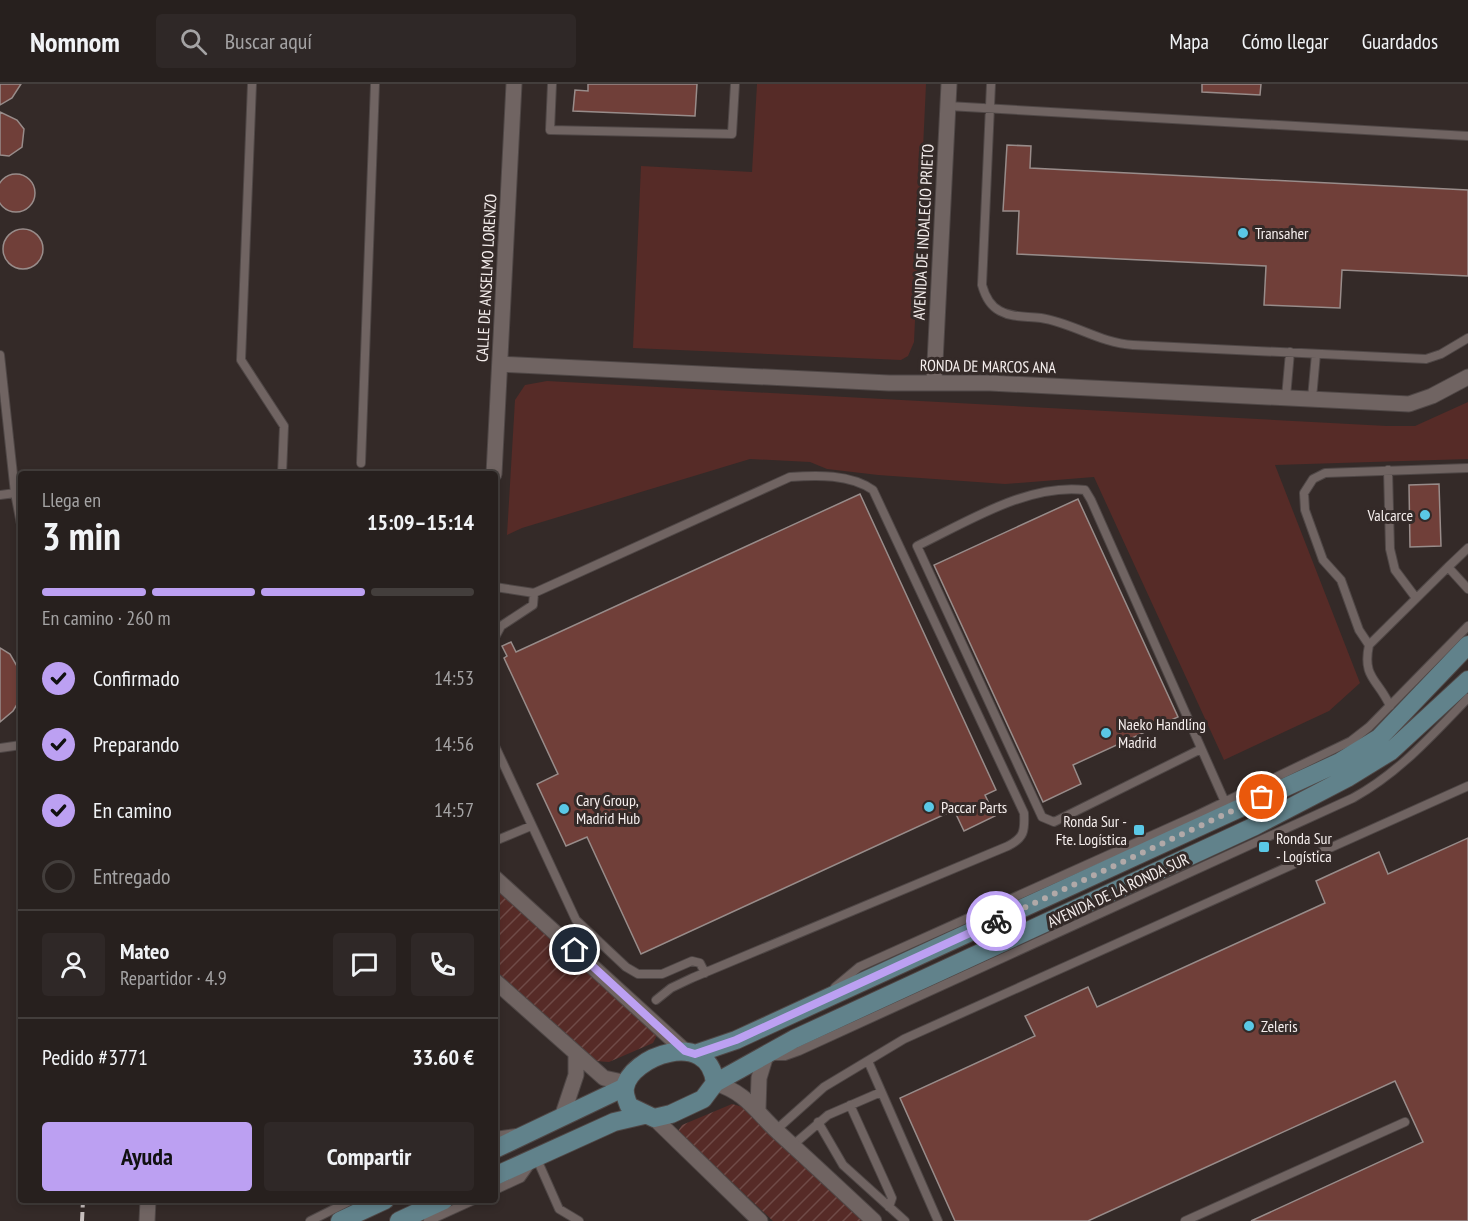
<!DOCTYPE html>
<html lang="es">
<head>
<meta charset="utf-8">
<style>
  :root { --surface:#27201e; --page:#2f2827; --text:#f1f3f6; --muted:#a4a3a4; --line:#433e3c; --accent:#bca0f2 }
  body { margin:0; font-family:"PT Sans Narrow",sans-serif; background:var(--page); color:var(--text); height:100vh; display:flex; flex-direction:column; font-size:22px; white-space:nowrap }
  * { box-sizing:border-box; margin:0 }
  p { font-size:20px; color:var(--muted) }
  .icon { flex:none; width:33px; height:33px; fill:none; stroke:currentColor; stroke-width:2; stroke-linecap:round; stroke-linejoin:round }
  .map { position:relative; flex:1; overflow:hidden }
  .panel { position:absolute; left:18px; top:387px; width:480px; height:732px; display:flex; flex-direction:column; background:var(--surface); border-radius:6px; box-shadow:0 3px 9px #0003,0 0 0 2px var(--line) }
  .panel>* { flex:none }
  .pin { position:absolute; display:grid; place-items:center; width:51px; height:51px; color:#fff; margin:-26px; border:3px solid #fff; border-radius:50%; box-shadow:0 2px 6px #0007 }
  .courier { position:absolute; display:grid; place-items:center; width:60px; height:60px; margin:-30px; border:4px solid #bca0f2; border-radius:50%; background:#fff; color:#222; box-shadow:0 2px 8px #0007 }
  .overview em { font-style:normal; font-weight:800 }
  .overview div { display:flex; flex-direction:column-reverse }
  .overview { display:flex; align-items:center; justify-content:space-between; height:102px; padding:0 24px }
  h1 { font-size:39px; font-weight:800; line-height:45px }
  .bar { display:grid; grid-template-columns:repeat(4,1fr); gap:9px 6px; align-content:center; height:72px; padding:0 24px }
  .bar i { height:8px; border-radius:4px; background:var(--line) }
  .bar .current { background:var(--accent) }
  .bar p { grid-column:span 4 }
  .line { display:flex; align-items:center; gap:15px; padding:0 24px; border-top:2px solid var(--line) }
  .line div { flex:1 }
  .round { display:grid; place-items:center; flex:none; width:63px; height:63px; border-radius:6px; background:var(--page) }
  ol { padding:0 24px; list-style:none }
  li { display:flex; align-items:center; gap:18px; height:66px }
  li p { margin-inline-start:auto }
  li .icon { padding:6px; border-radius:50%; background:var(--accent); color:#111; stroke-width:4 }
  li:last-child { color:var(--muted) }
  li i { width:33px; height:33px; border:3px solid var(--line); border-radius:50% }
  .action { display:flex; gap:12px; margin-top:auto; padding:12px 24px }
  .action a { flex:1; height:69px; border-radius:6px; background:var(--accent); color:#111; font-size:24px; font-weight:800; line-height:69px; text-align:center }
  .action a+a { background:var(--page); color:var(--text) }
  header { display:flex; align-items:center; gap:36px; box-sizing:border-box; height:84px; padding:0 30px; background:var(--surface); border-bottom:2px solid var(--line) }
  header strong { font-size:28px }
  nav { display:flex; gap:33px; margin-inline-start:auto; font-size:21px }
  .search { width:420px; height:54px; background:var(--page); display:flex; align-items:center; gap:15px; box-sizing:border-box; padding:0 21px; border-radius:6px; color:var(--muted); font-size:22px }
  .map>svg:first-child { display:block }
  .grass { fill:#562b27 }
  .garden { fill:url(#garden-furrows) }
  .building { fill:#703f39; stroke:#988c8a; stroke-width:1.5 }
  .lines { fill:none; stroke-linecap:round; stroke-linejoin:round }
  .lane-casing { stroke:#4f4746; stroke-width:10 }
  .street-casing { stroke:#4f4746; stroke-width:17 }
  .secondary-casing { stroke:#4f4746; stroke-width:20 }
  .lane { stroke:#706462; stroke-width:8 }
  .street { stroke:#706462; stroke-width:15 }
  .secondary { stroke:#61828b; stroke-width:18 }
  .rail { stroke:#c7bfbe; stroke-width:4; stroke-dasharray:9 4.5; stroke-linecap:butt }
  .done { stroke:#b1a9a8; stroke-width:6; stroke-dasharray:0 10.8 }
  .route { stroke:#bca0f2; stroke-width:8 }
  .poi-dot { fill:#5ac8e6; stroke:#342a28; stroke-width:2 }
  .labels { text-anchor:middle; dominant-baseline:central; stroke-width:6; stroke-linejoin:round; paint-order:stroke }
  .street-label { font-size:16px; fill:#f5eeed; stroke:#342a28 }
  .poi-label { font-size:16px; fill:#f5eeed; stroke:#342a28; text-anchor:start }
</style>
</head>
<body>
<header>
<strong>Nomnom</strong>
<div class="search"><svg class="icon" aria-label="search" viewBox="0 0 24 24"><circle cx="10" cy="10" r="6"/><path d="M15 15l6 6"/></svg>Buscar aquí</div>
<nav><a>Mapa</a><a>Cómo llegar</a><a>Guardados</a></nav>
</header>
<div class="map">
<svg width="1468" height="1137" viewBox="0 0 1468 1137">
  <defs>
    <pattern id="garden-furrows" width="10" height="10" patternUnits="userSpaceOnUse" patternTransform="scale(1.5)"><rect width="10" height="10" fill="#562b27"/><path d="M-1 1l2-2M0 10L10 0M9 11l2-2" fill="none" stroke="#6f4a47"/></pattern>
  </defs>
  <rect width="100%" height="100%" fill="#342a28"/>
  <path class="grass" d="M 757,0 L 926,0 L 914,258 L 908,272 L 901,276 L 633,264 L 641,82 L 752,88 Z
    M 547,297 L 1387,342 L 1415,342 L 1468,318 L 1468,375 L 1275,381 L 1360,599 L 1329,627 L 1224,676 L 1094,393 L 1005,400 L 878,391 L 827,385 L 810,378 L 750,375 L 522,444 L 507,451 L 515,316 L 525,301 Z"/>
  <path class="garden" d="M 495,803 L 657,951 L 653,959 L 609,978 L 595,977 L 495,886 Z
    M 732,1020 L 743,1023 L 863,1137 L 773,1137 L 678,1047 L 682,1041 Z"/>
  <path class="building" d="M 0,0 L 21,0 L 12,14 L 0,21 Z
    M 588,0 L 697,0 L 695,32 L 573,27 L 575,6 L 588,7 Z
    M 1202,0 L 1261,0 L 1260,11 L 1202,8 Z
    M 0,28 L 17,36 L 24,45 L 22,63 L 9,72 L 0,71 Z
    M 1007,61 L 1031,62 L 1030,84 L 1468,106 L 1468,192 L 1342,186 L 1340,224 L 1264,221 L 1266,182 L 1017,170 L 1019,127 L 1003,127 Z
    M-3 109a19 19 0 1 1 38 0a19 19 0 1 1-38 0Z
    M3 165a20 20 0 1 1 40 0a20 20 0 1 1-40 0Z
    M 1439,400 L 1441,462 L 1410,463 L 1409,401 Z
    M 860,410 L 996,706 L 985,711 L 995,732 L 964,747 L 954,726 L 641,870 L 587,753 L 566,762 L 537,700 L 558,690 L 504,574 L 507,572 L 502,562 L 511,558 L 516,568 Z
    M 1078,415 L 1178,633 L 1073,681 L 1081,700 L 1043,718 L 934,481 Z
    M 0,564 L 10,570 L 21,589 L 21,614 L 13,627 L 0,638 Z
    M 1468,754 L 1468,1137 L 1251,1137 L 1423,1058 L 1395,997 L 1088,1137 L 955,1137 L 900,1014 L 1035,952 L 1025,932 L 1088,903 L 1097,923 L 1325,819 L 1316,797 L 1379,768 L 1388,790 Z"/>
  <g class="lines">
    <g class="lane-casing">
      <path id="lane" d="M 252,0 L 241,276 L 284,342 L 282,390
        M 552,0 L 550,46 L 732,50 L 735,0
        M 991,0 L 982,201 C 985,212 990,222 1000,227 C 1013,234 1027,232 1041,234 C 1073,239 1100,259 1133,261 L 1426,275 L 1441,270 L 1468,254
        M 948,22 L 1468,52
        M 0,271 L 15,409 L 21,440
        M 1286,313 L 1290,268
        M 1312,314 L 1316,270
        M 361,379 L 375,0
        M 1388,386 L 1390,465 L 1395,486 L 1416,514
        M 0,411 L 15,409
        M 1448,483 L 1468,464
        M 495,503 L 534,509 L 790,393 C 817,391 850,390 873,406 L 1024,729 C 1025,747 1024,754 1008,762 L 692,894 L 671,904 L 656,916
        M 495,553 L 501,542 L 533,521 L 534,509
        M 1369,561 L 1359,546 L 1341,496 L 1323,476 L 1305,426 L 1304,409 L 1313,395 L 1325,389 L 1468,384
        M 1390,622 C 1378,595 1362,594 1369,561 L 1448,483 L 1468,505
        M 495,662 L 576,836 L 626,883 L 638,890 L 662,890 L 692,877 L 700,879 L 705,889
        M 0,664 L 21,661
        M 1201,665 L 1054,738 L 1042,733 L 917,462 C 967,438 1028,399 1085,406 L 1091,416 L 1225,718
        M 495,757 L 531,742
        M 835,903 L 859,883 L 1195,732 L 1351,657 L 1369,643 L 1468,542
        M 772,972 L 785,972 L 799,967 L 1353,714 C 1399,689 1432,651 1468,614
        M 868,977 L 938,1137
        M 850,1021 L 888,1105 L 892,1114 L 889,1123
        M 818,1038 L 843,1081 L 905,1137
        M 776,1046 L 824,1003 L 904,955 L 1468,702
        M 495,1052 L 516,1049
        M 793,1061 L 828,1031 L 881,1008
        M 536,1073 L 559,1125 L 579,1137
        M 495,1106 L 521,1094 L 531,1080
        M 310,1137 L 352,1116
        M 428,1137 L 474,1116
        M 1185,1137 L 1405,1038"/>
    </g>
    <g class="street-casing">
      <path id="street" d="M 500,280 L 889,299 L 990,299 L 1409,320 L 1432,312 L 1468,293
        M 934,298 L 949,0
        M 494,390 L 514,0
        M 495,794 L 685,967
        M 495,897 L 604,994 L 627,999
        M 715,999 C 747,1009 755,1027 779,1049 C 811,1078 843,1108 874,1137
        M 758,1025 L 759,994 L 766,971
        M 562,1033 L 576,991 L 576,971
        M 654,1034 L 760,1137
        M 147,1137 L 148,1116"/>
    </g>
    <g class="secondary-casing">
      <path id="secondary" d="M 695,970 L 736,956 L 1340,678 L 1379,654 L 1468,561
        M 715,999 C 709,943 629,973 625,1004 C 624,1010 627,1017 629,1022 L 654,1034 L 671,1030 L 703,1015 L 715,999 L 794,955 L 1255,742 L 1347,694 L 1391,667 L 1468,596
        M 495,1065 L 625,1003
        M 495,1092 L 614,1038 L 644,1031
        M 340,1137 L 385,1116
        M 399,1137 L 444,1116"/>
    </g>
    <use href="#lane" class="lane"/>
    <use href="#street" class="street"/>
    <use href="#secondary" class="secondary"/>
    <path class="rail" d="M 82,1137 L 83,1116"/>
  </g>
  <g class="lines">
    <path class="done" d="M 996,837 L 1262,713"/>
    <path class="route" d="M 575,866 L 685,967 L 695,970 L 736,956 L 996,837"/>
  </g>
  <g class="poi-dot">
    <circle cx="1243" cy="149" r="6"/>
    <circle cx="1425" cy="431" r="6"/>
    <circle cx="1106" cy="649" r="6"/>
    <circle cx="929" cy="723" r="6"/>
    <circle cx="564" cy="725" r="6"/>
    <rect x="1133" y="740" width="12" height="12" rx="3"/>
    <rect x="1258" y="757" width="12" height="12" rx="3"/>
    <circle cx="1249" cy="942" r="6"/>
  </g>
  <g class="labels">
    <g class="street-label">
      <text transform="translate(923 148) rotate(-87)">AVENIDA DE INDALECIO PRIETO</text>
      <text transform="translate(486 194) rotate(-87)">CALLE DE ANSELMO LORENZO</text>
      <text transform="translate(988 282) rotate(1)">RONDA DE MARCOS ANA</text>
      <text transform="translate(1118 806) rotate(-25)">AVENIDA DE LA RONDA SUR</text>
    </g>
    <g class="poi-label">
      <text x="1255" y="149">Transaher</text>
      <text x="1413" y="431" text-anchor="end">Valcarce</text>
      <text x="1118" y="640">Naeko Handling<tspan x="1118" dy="18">Madrid</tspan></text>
      <text x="576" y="716">Cary Group,<tspan x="576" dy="18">Madrid Hub</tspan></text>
      <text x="941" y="723">Paccar Parts</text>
      <text x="1127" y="737" text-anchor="end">Ronda Sur -<tspan x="1127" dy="18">Fte. Logística</tspan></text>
      <text x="1276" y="754">Ronda Sur<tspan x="1276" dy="18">- Logística</tspan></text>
      <text x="1261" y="942">Zeleris</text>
    </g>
  </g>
</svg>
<div class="pin" style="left:1262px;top:713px;background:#ea580c"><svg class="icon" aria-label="bag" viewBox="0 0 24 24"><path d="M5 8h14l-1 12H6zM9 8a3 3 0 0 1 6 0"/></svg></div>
<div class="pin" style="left:575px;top:866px;background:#1f2937"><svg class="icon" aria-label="home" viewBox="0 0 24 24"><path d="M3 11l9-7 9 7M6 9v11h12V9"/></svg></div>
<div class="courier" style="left:996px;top:837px"><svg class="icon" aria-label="bike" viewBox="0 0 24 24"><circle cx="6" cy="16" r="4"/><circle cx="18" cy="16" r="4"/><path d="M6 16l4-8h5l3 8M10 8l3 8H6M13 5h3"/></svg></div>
<section class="panel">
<div class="overview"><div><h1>3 min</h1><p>Llega en</p></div><em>15:09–15:14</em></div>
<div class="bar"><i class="current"></i><i class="current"></i><i class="current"></i><i></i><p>En camino · 260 m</p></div>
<ol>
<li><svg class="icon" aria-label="check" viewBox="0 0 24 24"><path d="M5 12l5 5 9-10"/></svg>Confirmado<p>14:53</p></li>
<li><svg class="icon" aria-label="check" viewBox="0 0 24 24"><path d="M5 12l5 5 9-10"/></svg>Preparando<p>14:56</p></li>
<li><svg class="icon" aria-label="check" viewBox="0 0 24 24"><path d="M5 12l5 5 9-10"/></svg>En camino<p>14:57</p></li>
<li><i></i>Entregado</li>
</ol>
<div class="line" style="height:108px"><a class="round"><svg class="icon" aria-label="person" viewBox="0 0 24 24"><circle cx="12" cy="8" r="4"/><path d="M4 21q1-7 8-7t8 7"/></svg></a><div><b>Mateo</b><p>Repartidor · 4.9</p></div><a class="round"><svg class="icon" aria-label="chat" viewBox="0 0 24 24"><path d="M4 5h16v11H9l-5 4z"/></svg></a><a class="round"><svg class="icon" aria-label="phone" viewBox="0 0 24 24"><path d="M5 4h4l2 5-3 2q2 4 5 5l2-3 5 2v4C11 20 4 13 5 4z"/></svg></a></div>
<div class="line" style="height:78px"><div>Pedido #3771</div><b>33.60 €</b></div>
<div class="action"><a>Ayuda</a><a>Compartir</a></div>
</section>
</div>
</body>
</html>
